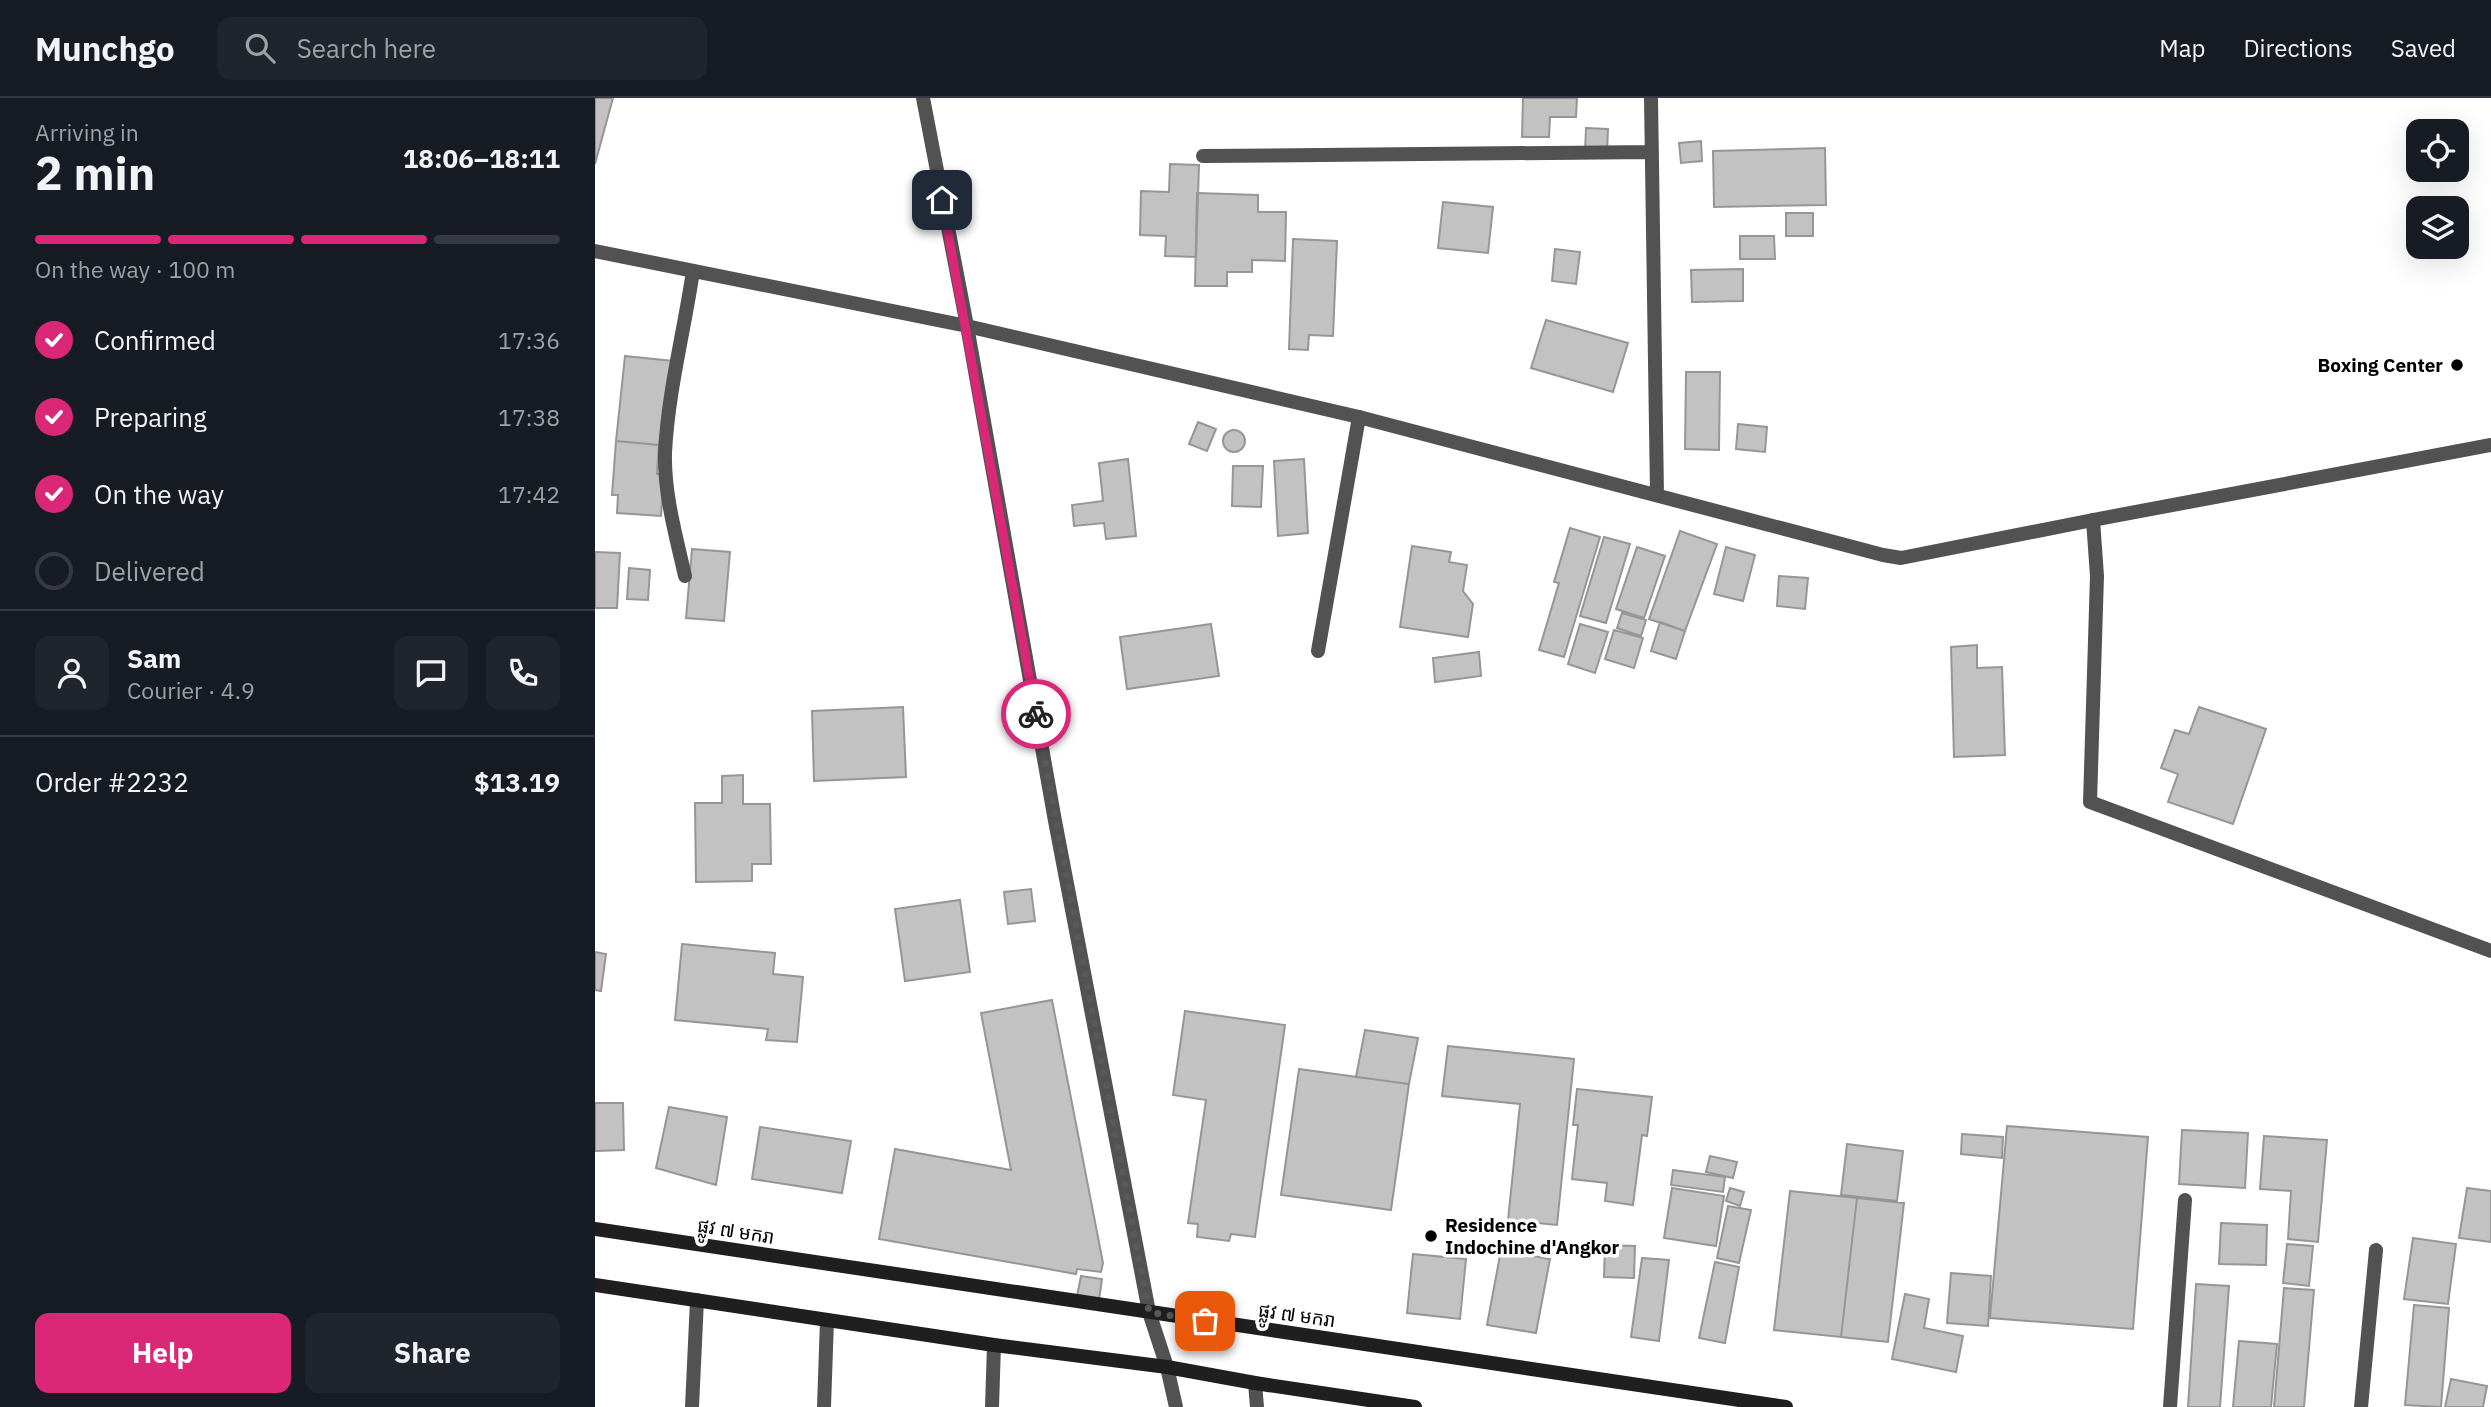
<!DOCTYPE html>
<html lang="en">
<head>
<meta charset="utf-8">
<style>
  :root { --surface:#171b24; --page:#20242c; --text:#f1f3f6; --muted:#9ea1a6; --line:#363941; --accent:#db2777 }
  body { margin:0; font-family:"IBM Plex Sans","Noto Sans Khmer",sans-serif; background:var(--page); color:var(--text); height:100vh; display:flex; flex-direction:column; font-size:26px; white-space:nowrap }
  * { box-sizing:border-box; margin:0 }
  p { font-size:23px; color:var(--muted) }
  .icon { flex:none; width:38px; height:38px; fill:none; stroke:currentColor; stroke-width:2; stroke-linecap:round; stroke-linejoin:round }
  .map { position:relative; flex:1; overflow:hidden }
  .panel { display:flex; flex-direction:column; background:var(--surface); width:595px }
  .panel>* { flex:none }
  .tools { position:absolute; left:1811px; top:21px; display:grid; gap:14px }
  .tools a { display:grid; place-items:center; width:63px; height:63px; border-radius:14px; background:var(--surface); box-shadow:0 7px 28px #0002; font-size:35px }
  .pin { position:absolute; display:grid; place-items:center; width:60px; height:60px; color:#fff; margin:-30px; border-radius:14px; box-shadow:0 4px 10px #0006 }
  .courier { position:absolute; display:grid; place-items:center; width:70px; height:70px; margin:-35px; border:5px solid #db2777; border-radius:50%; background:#fff; color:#222; box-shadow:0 2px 9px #0007 }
  .summary em { font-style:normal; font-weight:700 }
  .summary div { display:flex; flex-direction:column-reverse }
  .summary { display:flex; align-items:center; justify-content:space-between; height:119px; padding:0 35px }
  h1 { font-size:46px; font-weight:700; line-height:52px }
  .bar { display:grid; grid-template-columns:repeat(4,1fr); gap:10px 7px; align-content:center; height:84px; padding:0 35px }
  .bar i { height:9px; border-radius:5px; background:var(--line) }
  .bar .active { background:var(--accent) }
  .bar p { grid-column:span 4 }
  .line { display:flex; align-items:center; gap:18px; padding:0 35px; border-top:2px solid var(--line) }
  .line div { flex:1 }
  .round { display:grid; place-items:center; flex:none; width:74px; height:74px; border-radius:14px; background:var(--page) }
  ol { padding:0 35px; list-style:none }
  li { display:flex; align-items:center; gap:21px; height:77px }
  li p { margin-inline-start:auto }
  li .icon { padding:7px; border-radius:50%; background:var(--accent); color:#fff; stroke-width:4 }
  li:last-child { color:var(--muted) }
  li i { width:38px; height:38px; border:4px solid var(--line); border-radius:50% }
  .primary-button { display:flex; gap:14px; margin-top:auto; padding:14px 35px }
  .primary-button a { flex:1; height:80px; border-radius:14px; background:var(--accent); color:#fff; font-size:28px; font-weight:700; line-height:80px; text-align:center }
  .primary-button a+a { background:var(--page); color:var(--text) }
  header { display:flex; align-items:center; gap:42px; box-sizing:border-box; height:98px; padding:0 35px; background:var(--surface); border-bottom:2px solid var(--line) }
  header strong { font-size:33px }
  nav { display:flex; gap:38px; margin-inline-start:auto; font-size:24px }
  .search { width:490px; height:63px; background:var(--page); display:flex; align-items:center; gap:18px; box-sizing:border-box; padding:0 24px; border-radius:14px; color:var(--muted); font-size:26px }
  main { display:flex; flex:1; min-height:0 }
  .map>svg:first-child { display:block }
  .building { fill:#c2c2c2; stroke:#969696; stroke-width:2 }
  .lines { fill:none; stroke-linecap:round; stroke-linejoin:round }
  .service { stroke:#525252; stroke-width:14 }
  .minor { stroke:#525252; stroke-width:14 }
  .tertiary { stroke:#525252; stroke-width:14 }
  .secondary { stroke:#1f1f1f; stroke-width:14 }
  .done { stroke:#595959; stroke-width:7; stroke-dasharray:0 12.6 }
  .route { stroke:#db2777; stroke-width:9 }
  .poi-dot { fill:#000; stroke:#fff; stroke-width:2.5 }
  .labels { text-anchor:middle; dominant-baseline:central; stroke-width:7; stroke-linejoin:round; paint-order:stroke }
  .poi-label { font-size:19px; font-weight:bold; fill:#000; stroke:#fff; text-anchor:end }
  .street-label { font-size:19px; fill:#000; stroke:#fff }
</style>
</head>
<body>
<header>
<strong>Munchgo</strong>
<div class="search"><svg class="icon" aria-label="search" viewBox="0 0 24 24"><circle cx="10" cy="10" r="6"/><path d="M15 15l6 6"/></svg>Search here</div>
<nav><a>Map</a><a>Directions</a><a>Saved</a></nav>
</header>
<main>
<section class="panel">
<div class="summary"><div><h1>2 min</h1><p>Arriving in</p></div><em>18:06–18:11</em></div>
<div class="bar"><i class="active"></i><i class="active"></i><i class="active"></i><i></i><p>On the way · 100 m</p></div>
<ol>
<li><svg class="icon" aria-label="check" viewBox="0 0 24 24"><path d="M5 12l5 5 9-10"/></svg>Confirmed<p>17:36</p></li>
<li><svg class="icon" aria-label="check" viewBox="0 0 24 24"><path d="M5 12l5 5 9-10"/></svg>Preparing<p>17:38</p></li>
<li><svg class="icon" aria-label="check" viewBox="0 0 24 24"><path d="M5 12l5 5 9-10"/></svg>On the way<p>17:42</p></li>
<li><i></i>Delivered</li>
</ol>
<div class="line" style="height:126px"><a class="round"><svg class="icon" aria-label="person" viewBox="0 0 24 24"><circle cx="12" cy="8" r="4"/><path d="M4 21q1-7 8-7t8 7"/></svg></a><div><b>Sam</b><p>Courier · 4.9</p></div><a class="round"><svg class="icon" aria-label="chat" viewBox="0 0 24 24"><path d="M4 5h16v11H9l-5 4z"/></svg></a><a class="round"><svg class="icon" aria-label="phone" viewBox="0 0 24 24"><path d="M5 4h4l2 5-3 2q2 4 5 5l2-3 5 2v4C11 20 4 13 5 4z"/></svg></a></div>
<div class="line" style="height:91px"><div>Order #2232</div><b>$13.19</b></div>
<div class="primary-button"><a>Help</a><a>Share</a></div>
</section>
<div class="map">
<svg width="1896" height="1309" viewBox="0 0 1896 1309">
  <rect width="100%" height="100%" fill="#fff"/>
  <path class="building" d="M 0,0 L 18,0 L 0,66 Z
    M 928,0 L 982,0 L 981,19 L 955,19 L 954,39 L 927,39 Z
    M 991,30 L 1013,31 L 1012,55 L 990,54 Z
    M 1106,43 L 1107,63 L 1086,65 L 1084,45 Z
    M 1230,50 L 1231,107 L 1119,109 L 1118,53 Z
    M 575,66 L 604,67 L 601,159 L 570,158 L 571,138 L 545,137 L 546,93 L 574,94 Z
    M 602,95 L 663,97 L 663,114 L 691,114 L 690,163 L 657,162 L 657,174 L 632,174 L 632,188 L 600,188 Z
    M 848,104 L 898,109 L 893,155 L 843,150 Z
    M 1191,115 L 1218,115 L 1218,138 L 1191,138 Z
    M 1145,138 L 1179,138 L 1180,161 L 1145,161 Z
    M 698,141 L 742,143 L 738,238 L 714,237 L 713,252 L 694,251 Z
    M 960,151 L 985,154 L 981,186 L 957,183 Z
    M 1148,171 L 1148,203 L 1097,204 L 1096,172 Z
    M 951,222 L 1033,245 L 1018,294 L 936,270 Z
    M 30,258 L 78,263 L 64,347 L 21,343 Z
    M 1091,274 L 1125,274 L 1124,352 L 1090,351 Z
    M 603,324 L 621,331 L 612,353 L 594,346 Z
    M 1143,326 L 1172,329 L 1170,354 L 1141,351 Z
    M628 343a11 11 0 1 1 22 0a11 11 0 1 1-22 0Z
    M 21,343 L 64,347 L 62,376 L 69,376 L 66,418 L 22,415 L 23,397 L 17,397 Z
    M 533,361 L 541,438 L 511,441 L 509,425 L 479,428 L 477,407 L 508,403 L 504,365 Z
    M 709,361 L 713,435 L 683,438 L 679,363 Z
    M 638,368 L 668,368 L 666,409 L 637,408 Z
    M 975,430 L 1005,439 L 969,559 L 944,552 L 964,485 L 959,484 Z
    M 1085,433 L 1122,446 L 1090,533 L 1054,521 Z
    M 1009,439 L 1035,446 L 1011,525 L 985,518 Z
    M 817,448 L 856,454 L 854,464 L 872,467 L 868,493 L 878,506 L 873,539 L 805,529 Z
    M 1042,449 L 1070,458 L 1049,520 L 1021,511 Z
    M 1131,449 L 1160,457 L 1148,503 L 1119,496 Z
    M 97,451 L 135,454 L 129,523 L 91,520 Z
    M 0,454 L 25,455 L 22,510 L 0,510 Z
    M 34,470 L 55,472 L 53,502 L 32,501 Z
    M 1184,478 L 1213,480 L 1210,511 L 1182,508 Z
    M 1027,515 L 1051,522 L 1046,538 L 1022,530 Z
    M 1065,524 L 1090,533 L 1081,561 L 1056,553 Z
    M 616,526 L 624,578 L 532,591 L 525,539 Z
    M 985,526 L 1013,534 L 1000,575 L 973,566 Z
    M 1019,532 L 1048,540 L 1039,570 L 1010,561 Z
    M 1382,547 L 1382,570 L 1407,569 L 1410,657 L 1359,659 L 1356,549 Z
    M 884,554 L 886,578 L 840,584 L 838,560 Z
    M 308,609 L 311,679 L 219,683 L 217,613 Z
    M 1604,609 L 1671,631 L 1638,726 L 1573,704 L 1583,676 L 1566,670 L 1580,632 L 1594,636 Z
    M 148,677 L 148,706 L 175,706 L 176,766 L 157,766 L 157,783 L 101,784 L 100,705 L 127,705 L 127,678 Z
    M 436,791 L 440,823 L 413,826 L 409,794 Z
    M 365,802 L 375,874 L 310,883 L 300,811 Z
    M 87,846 L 180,855 L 178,876 L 208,879 L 202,944 L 171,942 L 173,931 L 80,922 Z
    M 0,854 L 11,856 L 6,893 L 0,892 Z
    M 457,902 L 508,1165 L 506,1174 L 482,1171 L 481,1176 L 284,1141 L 300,1051 L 416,1072 L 386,915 Z
    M 590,913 L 690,927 L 660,1139 L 636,1136 L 634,1143 L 602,1139 L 603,1126 L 593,1125 L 611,1002 L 578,997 Z
    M 770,932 L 823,940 L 814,986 L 761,979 Z
    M 853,948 L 979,961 L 962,1127 L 913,1122 L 925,1006 L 847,998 Z
    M 704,971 L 814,986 L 796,1112 L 686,1097 Z
    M 982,991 L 1057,999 L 1052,1038 L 1047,1037 L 1038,1107 L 1010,1103 L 1012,1085 L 977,1081 L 983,1027 L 978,1027 Z
    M 0,1005 L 28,1005 L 29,1052 L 0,1053 Z
    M 74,1009 L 132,1019 L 121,1087 L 61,1070 Z
    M 1412,1028 L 1553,1039 L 1538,1231 L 1395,1220 Z
    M 165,1029 L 256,1043 L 247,1095 L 157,1081 Z
    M 1587,1032 L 1653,1035 L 1650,1090 L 1584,1086 Z
    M 1367,1036 L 1408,1039 L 1407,1060 L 1366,1056 Z
    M 1669,1038 L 1732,1042 L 1723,1144 L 1693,1141 L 1696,1093 L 1665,1091 Z
    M 1252,1046 L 1308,1053 L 1302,1103 L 1246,1097 Z
    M 1115,1058 L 1142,1064 L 1138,1080 L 1111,1074 Z
    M 1078,1072 L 1130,1079 L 1128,1094 L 1076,1087 Z
    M 1077,1090 L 1129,1098 L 1121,1148 L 1069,1140 Z
    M 1135,1090 L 1149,1094 L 1145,1108 L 1131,1103 Z
    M 1872,1090 L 1896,1093 L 1896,1144 L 1864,1140 Z
    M 1195,1093 L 1262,1100 L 1246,1239 L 1179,1232 Z
    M 1262,1100 L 1309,1105 L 1293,1244 L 1246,1239 Z
    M 1133,1108 L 1156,1112 L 1144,1165 L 1122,1160 Z
    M 1626,1125 L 1672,1127 L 1671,1167 L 1624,1166 Z
    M 1818,1140 L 1861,1146 L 1853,1206 L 1809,1201 Z
    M 1692,1146 L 1718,1148 L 1714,1188 L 1688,1185 Z
    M 1010,1147 L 1040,1148 L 1039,1180 L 1009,1179 Z
    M 906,1152 L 955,1161 L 941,1235 L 892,1227 Z
    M 818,1156 L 871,1161 L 865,1221 L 812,1215 Z
    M 1047,1160 L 1074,1162 L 1064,1243 L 1036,1239 Z
    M 1120,1164 L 1144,1169 L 1130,1245 L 1104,1240 Z
    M 1356,1175 L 1396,1178 L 1393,1228 L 1352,1225 Z
    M 486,1178 L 507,1181 L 504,1202 L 482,1198 Z
    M 1601,1186 L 1634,1188 L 1625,1309 L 1593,1309 Z
    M 1689,1190 L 1719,1192 L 1709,1309 L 1679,1309 Z
    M 1310,1196 L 1334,1201 L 1329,1230 L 1368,1238 L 1361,1274 L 1297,1261 Z
    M 1819,1207 L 1854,1210 L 1846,1309 L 1810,1307 Z
    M 1644,1243 L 1682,1246 L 1676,1309 L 1638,1309 Z
    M 1856,1281 L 1892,1288 L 1888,1309 L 1850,1309 Z"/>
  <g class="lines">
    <path class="service" d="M 723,553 L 764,319
      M 660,1285 L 662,1309
      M 97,1309 L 102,1202
      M 229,1309 L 232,1222
      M 397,1309 L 399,1247
      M 1575,1309 L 1590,1102
      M 1766,1309 L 1781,1152"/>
    <path class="minor" d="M 1056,0 L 1062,396
      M 608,58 L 1057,54
      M 1498,422 L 1502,478 L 1495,704 L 1896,853
      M 90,478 C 81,438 69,396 70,355 C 73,294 89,234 98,173
      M 572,1269 L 581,1309"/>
    <path class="tertiary" d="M 328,0 L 372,228 L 460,723 L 554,1214 L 572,1269
      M 0,153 L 372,228 L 764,319 L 1288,457 L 1306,460 L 1498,422 L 1896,347"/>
    <path class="secondary" d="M 0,1131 L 1191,1309
      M 0,1187 L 399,1247 L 572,1269 L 660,1285 L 820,1309"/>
  </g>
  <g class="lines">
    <path class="done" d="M 441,616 L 554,1214 L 610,1223"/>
    <path class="route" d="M 347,102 L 441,616"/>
  </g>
  <g class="poi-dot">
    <circle cx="1862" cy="267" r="7"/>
    <circle cx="836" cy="1138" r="7"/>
  </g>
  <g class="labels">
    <g class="poi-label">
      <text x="1848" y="267">Boxing Center</text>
      <text x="850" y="1127" text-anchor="start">Residence<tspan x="850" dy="22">Indochine d'Angkor</tspan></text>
    </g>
    <g class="street-label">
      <text transform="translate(141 1133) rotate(9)">ផ្លូវ ៧ មករា</text>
      <text transform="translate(702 1217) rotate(8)">ផ្លូវ ៧ មករា</text>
    </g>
  </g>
</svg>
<div class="tools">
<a><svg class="icon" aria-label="locate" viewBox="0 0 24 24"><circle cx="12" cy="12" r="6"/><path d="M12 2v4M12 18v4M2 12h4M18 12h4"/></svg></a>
<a><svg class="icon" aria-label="layers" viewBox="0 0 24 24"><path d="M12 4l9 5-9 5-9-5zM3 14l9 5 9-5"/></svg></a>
</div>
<div class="pin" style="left:610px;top:1223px;background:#ea580c"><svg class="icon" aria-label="bag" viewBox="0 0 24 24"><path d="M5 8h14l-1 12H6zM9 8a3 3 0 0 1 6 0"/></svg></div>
<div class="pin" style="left:347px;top:102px;background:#1f2937"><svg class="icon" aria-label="home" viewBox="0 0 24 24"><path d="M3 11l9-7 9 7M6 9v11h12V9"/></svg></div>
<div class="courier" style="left:441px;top:616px"><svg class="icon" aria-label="bike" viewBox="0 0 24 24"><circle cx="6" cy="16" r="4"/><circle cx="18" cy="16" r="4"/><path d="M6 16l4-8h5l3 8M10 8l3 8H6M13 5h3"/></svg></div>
</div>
</main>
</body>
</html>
